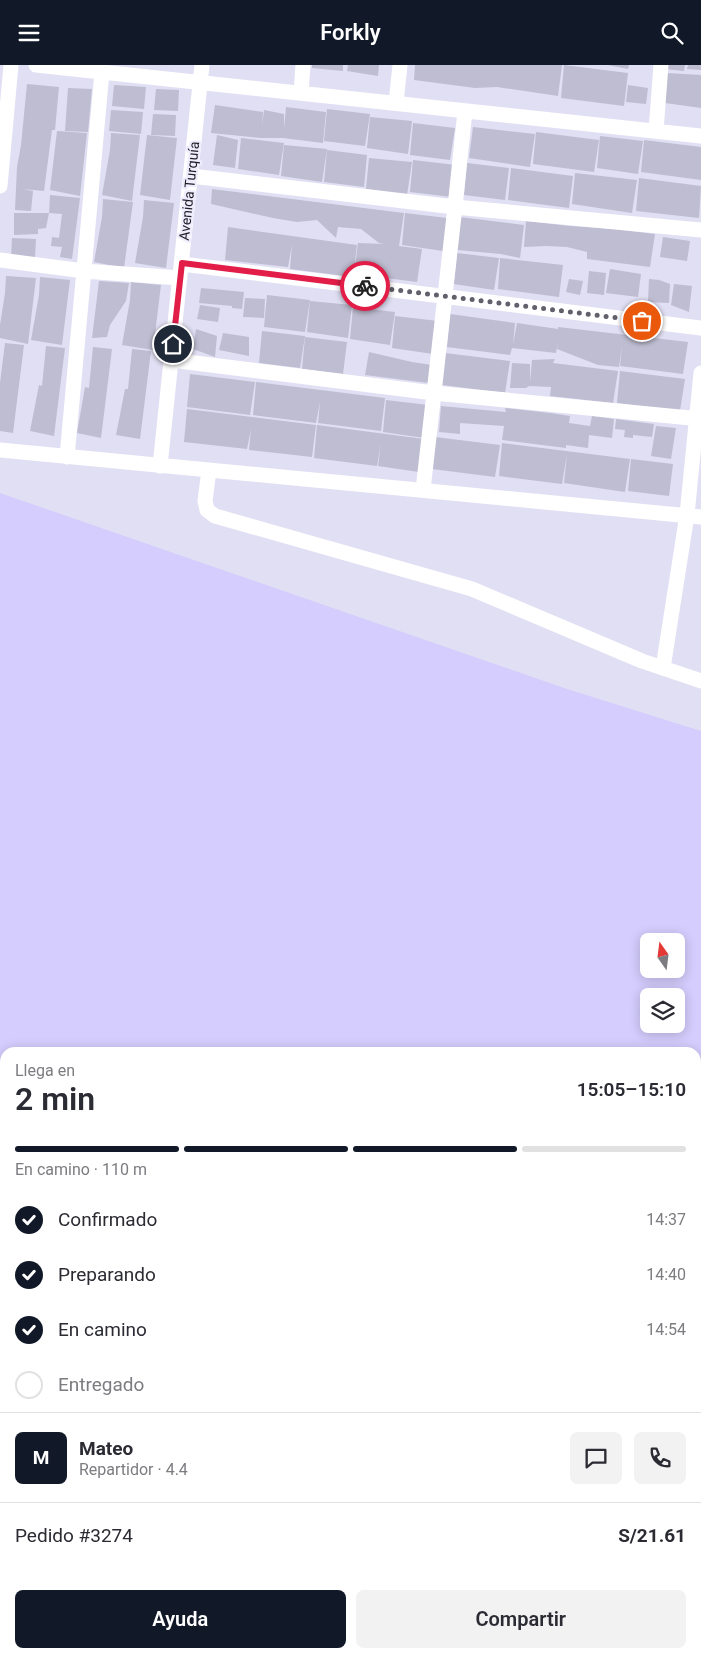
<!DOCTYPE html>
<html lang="es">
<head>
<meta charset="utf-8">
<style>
  :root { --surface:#fff; --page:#f2f2f3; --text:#2b2b33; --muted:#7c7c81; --line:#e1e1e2; --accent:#111827 }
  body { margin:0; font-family:Roboto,sans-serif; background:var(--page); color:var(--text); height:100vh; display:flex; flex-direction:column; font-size:19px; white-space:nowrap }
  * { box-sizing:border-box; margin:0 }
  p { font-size:16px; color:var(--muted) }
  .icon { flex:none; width:28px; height:28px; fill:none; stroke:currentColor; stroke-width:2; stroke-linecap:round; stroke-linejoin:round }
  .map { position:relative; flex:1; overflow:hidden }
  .panel { position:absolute; left:0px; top:982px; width:701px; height:611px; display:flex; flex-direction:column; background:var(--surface); border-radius:15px 15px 0 0; box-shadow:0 2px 12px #0003 }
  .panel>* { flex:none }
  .needle { width:32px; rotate:346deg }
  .tools { position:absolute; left:640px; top:868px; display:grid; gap:10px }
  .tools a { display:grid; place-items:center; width:45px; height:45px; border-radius:8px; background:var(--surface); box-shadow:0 2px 12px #0003; font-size:25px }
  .pin { position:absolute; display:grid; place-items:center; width:42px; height:42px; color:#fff; margin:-21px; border:2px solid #fff; border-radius:50%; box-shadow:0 1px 5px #0007 }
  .courier { position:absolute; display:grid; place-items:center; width:50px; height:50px; margin:-25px; border:4px solid #e11d48; border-radius:50%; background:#fff; color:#222; box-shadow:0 1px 6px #0007 }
  .summary em { font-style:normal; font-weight:600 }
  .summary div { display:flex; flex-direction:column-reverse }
  .summary { display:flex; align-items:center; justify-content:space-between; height:85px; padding:0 15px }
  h1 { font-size:32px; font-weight:600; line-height:38px }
  .bar { display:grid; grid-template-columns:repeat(4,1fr); gap:8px 5px; align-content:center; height:60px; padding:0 15px }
  .bar i { height:6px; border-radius:4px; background:var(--line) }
  .bar .current { background:var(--accent) }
  .bar p { grid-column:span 4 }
  .line { display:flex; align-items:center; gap:12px; padding:0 15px; border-top:1px solid var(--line) }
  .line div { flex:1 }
  .round { display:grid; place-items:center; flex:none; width:52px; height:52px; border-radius:8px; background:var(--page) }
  ol { padding:0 15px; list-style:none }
  li { display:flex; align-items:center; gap:15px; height:55px }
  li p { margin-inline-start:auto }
  li .icon { padding:5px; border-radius:50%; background:var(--accent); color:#fff; stroke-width:4 }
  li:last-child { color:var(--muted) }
  li i { width:28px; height:28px; border:2px solid var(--line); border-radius:50% }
  .primary-button { display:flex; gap:10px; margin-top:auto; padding:10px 15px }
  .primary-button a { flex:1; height:58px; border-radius:8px; background:var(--accent); color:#fff; font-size:20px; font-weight:600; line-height:58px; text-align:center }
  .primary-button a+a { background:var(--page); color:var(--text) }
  header { display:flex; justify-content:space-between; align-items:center; height:65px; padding:0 15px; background:var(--accent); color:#fff; font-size:22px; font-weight:600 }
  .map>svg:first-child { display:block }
  .green { fill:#d4cdfd; fill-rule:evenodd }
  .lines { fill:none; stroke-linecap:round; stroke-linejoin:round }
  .canal { stroke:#857ab8; stroke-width:16 }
  .building { fill:#bfbdd1 }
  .street { stroke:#fff; stroke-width:15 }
  .done { stroke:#61606b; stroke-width:5; stroke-dasharray:0 9 }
  .route { stroke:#e11d48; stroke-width:6 }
  .labels { text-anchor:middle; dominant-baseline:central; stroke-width:4.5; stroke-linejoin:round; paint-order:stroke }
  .street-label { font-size:14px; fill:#1c1b22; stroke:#efedfd }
</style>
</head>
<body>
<header><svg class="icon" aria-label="menu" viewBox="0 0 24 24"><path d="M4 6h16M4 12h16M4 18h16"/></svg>Forkly<svg class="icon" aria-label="search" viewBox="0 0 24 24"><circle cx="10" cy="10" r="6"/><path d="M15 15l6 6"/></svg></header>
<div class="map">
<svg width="701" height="1593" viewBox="0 0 701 1593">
  <rect width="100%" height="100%" fill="#e1dff3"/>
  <path class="green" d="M 0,428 L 567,624 L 701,666 L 701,1157 L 696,1156 L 696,988 L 5,988 L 5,1126 L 0,1126 ZM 649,876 L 676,876 L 676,904 L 649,904 ZM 649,931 L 676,931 L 676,959 L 649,959 Z
    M 0,1530 L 5,1530 L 5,1589 L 380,1589 L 387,1593 L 0,1593 Z"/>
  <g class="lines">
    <path class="canal" d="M 0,1275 L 5,1275"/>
  </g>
  <path class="building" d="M 312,0 L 343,0 L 343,6 L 312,3 Z
    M 348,0 L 379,0 L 378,11 L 347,6 Z
    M 415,0 L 562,0 L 558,31 L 497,22 L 475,23 L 414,15 Z
    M 564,0 L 628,8 L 624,41 L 561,33 Z
    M 608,0 L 629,0 L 628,4 Z
    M 665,0 L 685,0 L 684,6 L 665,4 Z
    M 688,0 L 701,0 L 701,5 L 687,4 Z
    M 667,8 L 701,10 L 701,43 L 665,38 Z
    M 27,19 L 59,22 L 55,65 L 52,65 L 44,126 L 23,124 L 33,126 L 31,146 L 15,145 L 17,102 L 21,80 Z
    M 114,20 L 146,22 L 144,44 L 112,41 Z
    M 628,20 L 648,23 L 646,39 L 626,37 Z
    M 68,23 L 92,24 L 88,67 L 65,66 Z
    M 156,24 L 179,25 L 178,46 L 154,45 Z
    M 215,40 L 263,47 L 262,61 L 264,45 L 284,49 L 284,64 L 286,42 L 326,47 L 323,78 L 283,73 L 261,73 L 211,68 Z
    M 327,44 L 370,49 L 365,81 L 324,76 Z
    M 111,45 L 143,47 L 141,69 L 109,66 Z
    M 153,49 L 176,50 L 175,71 L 151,70 Z
    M 370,52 L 412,56 L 408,89 L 367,83 Z
    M 413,58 L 455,63 L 450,95 L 410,90 Z
    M 473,62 L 535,69 L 530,102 L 469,93 Z
    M 57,66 L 87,68 L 80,131 L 50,125 Z
    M 536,67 L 599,75 L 594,107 L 533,99 Z
    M 111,68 L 140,70 L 132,136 L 102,130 L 110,85 Z
    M 147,70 L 177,73 L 170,135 L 140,130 Z
    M 217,70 L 238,75 L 235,103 L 213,100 Z
    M 600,71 L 643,76 L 638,109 L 597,103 Z
    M 241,73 L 284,78 L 279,110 L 238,104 Z
    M 644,75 L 701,82 L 701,115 L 641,107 Z
    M 284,80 L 327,84 L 322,117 L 281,111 Z
    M 327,85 L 367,90 L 364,122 L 324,117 Z
    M 369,93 L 412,97 L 407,130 L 366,124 Z
    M 413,95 L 456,100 L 451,132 L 410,127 Z
    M 467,98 L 509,103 L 505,135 L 464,130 Z
    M 511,103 L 573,111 L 569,143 L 508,135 Z
    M 575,108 L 637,115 L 632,148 L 572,139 Z
    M 639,113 L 701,121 L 699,153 L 636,146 Z
    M 212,124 L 404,148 L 399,181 L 422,184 L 417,217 L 354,209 L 358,178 L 384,179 L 379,178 L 361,164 L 338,162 L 336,173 L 317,155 L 297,157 L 273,153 L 211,139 Z
    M 50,130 L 80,133 L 72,194 L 60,192 L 62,182 L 51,181 L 52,172 L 59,173 L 62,149 L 49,148 Z
    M 103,134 L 133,137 L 124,203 L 94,197 L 102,152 Z
    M 144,135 L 174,138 L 166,203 L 135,198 L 143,152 Z
    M 14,148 L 49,148 L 46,163 L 38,164 L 38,169 L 14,170 Z
    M 405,148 L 447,153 L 443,186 L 402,180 Z
    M 460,152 L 524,160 L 520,193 L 501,189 L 457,185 Z
    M 526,156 L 570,161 L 614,164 L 655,169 L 650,202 L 587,194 L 587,187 L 567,182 L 546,181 L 524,182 Z
    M 228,162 L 357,180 L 353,212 L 290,204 L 292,180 L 288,202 L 225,195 Z
    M 663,172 L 690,176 L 687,196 L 660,192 Z
    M 12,173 L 36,174 L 35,193 L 11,193 Z
    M 457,188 L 499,193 L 494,225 L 454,219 Z
    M 500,193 L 563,200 L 559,232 L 498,224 Z
    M 610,204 L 641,209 L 638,232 L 606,228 Z
    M 589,206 L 606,208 L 604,230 L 587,228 Z
    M 6,211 L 36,213 L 28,279 L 0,273 L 0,260 L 5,228 Z
    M 40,212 L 70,215 L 62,280 L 31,275 L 39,230 Z
    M 569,214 L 583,216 L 580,230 L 566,227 Z
    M 649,214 L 659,215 L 670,219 L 669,238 L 648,237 Z
    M 99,216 L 129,218 L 126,236 L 110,260 L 107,272 L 92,273 Z
    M 131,217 L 161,220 L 153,285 L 122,280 L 130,235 Z
    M 674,219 L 692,221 L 689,247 L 671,240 Z
    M 201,223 L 244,227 L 242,244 L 232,243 L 232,241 L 199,238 Z
    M 267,230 L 310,235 L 305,267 L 264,262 Z
    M 245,233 L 265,234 L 264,253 L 243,252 Z
    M 310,236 L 352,240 L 348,273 L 307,267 Z
    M 200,240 L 220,243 L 218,257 L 197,254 Z
    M 353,242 L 395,247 L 390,280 L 350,274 Z
    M 450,249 L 515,258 L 513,280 L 517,258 L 558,264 L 558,262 L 688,277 L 683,309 L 620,301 L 622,280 L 619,302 L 598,300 L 557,284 L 558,276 L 556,288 L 512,283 L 510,290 L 447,282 Z
    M 395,251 L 438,256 L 433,289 L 392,283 Z
    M 196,264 L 217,271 L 215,292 L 193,284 Z
    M 262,266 L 305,271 L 300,303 L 259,298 Z
    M 223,268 L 249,272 L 249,291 L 219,285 Z
    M 305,272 L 347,277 L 343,309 L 302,304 Z
    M 5,278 L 24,280 L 13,368 L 0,366 L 0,318 Z
    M 46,281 L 65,283 L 54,371 L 30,366 L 39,320 L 42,321 Z
    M 93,282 L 112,284 L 101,373 L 77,368 L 85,322 L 89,323 Z
    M 132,284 L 151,286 L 140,374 L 116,370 L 125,324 L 128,324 Z
    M 369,287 L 412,297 L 432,300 L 429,318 L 365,310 Z
    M 445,288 L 510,296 L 505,328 L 442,320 Z
    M 555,294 L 553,298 L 618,306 L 613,338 L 550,331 L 551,322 L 529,321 L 526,323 L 510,323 L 512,298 L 530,299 L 530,317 L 532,295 Z
    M 620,306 L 685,314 L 680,346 L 617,338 Z
    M 190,309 L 255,317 L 250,350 L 187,342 Z
    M 256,317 L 385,333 L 381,366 L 318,358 L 320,337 L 316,358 L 253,350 Z
    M 386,335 L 428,340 L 424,373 L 383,367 Z
    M 441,341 L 506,347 L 505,343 L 550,348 L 570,351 L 569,358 L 590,361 L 592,351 L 614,354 L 612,373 L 589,370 L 588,383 L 566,380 L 566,383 L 502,375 L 504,361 L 460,358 L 460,369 L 439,367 Z
    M 187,344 L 316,360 L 312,392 L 249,385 L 251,364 L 247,384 L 184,377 Z
    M 616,354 L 654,359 L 652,372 L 633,370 L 633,373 L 624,372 L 625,365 L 615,364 Z
    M 317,360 L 424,374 L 419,407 L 378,401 L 381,378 L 377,401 L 314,393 Z
    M 656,361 L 676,363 L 671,394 L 651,391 Z
    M 435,372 L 500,380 L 495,412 L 432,404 Z
    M 502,378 L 630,394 L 625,427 L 564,418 L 567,389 L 562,419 L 499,411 Z
    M 631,394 L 673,399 L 669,431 L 628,426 Z
    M 0,1221 L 5,1221 L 5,1253 L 0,1253 Z
    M 1,1406 L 5,1406 L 5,1420 L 2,1420 Z
    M 1,1448 L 5,1448 L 5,1500 L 1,1500 Z
    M 500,1589 L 521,1589 L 519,1593 L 497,1593 Z"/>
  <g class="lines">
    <path class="street" d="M 36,0 L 701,71
      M 301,28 L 303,0
      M 396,38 L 400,0
      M 656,66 L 661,0
      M 191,111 L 455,142 L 701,165
      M 0,121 L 11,0
      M 0,195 L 84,206 L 180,213
      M 182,199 L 701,263
      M 171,295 L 434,328 L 701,354
      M 0,385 L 701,452
      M 67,392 L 102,7
      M 160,401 L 202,0
      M 209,405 L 205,436 L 207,445 L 215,451 L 472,524 L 642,596 L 701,616
      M 423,425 L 455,142 L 465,46
      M 663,603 L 687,450 L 701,308
      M 696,1168 L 701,1169
      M 0,1198 L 5,1198
      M 696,1349 L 701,1349
      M 0,1433 L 5,1432
      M 562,1589 L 569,1593
      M 613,1589 L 613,1593"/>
  </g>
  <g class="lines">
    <path class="done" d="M 365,221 L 642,256"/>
    <path class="route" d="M 173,279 L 182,198 L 365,221"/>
  </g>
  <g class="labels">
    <g class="street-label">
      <text transform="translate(189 126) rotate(-84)">Avenida Turquía</text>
    </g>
  </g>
</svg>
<div class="tools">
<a><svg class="needle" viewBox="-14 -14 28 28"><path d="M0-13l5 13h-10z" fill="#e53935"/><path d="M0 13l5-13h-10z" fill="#7c7c81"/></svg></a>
<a><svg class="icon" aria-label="layers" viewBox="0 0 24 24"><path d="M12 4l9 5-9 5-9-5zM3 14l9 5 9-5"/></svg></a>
</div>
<div class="pin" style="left:642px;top:256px;background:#ea580c"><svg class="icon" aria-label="bag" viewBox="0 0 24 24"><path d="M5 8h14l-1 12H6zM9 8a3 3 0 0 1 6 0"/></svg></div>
<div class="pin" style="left:173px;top:279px;background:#1f2937"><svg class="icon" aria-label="home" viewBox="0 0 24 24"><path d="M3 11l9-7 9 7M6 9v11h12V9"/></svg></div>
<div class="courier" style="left:365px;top:221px"><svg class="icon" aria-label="bike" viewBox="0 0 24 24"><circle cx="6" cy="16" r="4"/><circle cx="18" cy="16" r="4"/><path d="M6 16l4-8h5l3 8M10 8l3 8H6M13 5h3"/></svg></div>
<section class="panel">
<div class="summary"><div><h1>2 min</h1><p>Llega en</p></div><em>15:05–15:10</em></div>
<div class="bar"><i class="current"></i><i class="current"></i><i class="current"></i><i></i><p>En camino · 110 m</p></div>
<ol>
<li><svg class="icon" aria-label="check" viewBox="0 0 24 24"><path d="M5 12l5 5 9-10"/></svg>Confirmado<p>14:37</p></li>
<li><svg class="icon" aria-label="check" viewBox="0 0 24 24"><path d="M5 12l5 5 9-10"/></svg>Preparando<p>14:40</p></li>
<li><svg class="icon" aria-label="check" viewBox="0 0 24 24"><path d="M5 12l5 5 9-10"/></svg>En camino<p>14:54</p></li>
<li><i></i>Entregado</li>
</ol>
<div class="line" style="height:90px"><b class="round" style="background:var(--accent);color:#fff">M</b><div><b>Mateo</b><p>Repartidor · 4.4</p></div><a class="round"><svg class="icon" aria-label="chat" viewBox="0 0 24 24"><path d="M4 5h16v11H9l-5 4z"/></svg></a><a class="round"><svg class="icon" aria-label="phone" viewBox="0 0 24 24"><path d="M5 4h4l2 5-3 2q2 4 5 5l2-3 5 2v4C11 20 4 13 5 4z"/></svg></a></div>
<div class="line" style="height:65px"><div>Pedido #3274</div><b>S/21.61</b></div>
<div class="primary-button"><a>Ayuda</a><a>Compartir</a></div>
</section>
</div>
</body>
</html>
